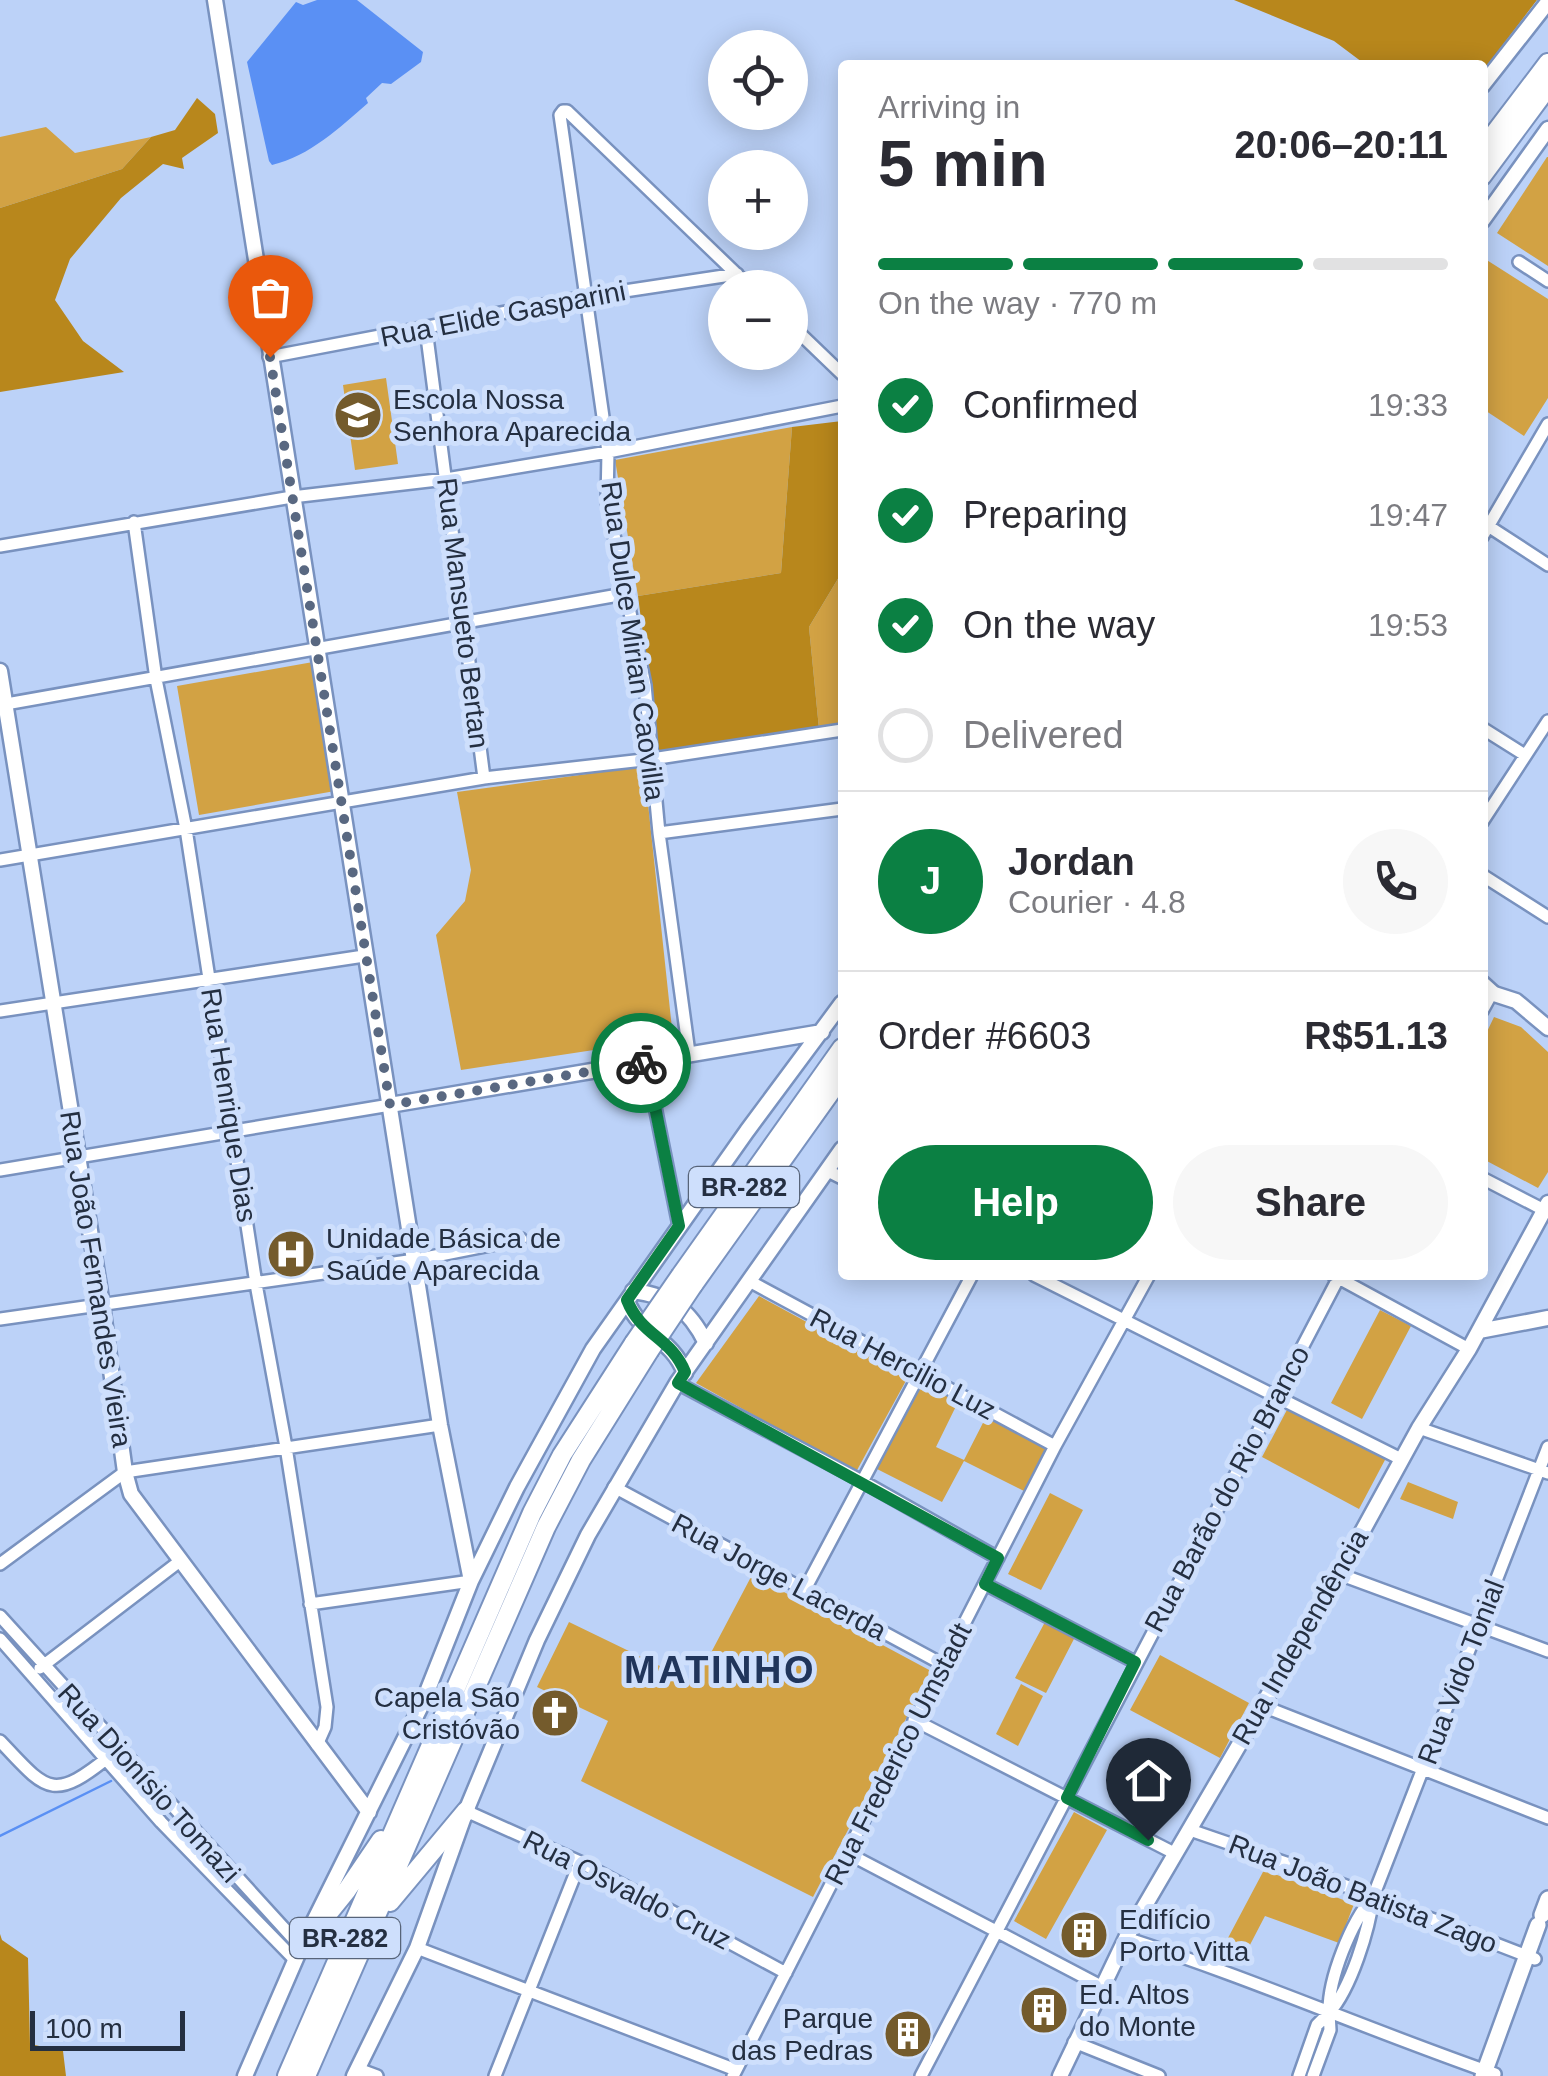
<!DOCTYPE html>
<html lang="en">
<head>
<meta charset="utf-8">
<style>
  :root { --surface:#fff; --page:#f7f7f7; --text:#2b2b33; --muted:#7c7c81; --line:#e1e1e2; --accent:#0b8043 }
  body { margin:0; font-family:Arial,sans-serif; background:var(--page); color:var(--text); height:100vh; display:flex; flex-direction:column; font-size:38px; white-space:nowrap }
  * { box-sizing:border-box; margin:0 }
  p { font-size:32px; color:var(--muted) }
  .icon { flex:none; width:55px; height:55px; fill:none; stroke:currentColor; stroke-width:2; stroke-linecap:round; stroke-linejoin:round }
  .map { position:relative; flex:1; overflow:hidden }
  .sheet { position:absolute; left:838px; top:60px; width:650px; height:1220px; display:flex; flex-direction:column; background:var(--surface); border-radius:10px; box-shadow:0 5px 25px #0003 }
  .sheet>* { flex:none }
  .buttons { position:absolute; left:708px; top:30px; display:grid; gap:20px }
  .buttons a { display:grid; place-items:center; width:100px; height:100px; border-radius:50%; background:var(--surface); box-shadow:0 5px 25px #0003; font-size:50px }
  .scale { position:absolute; left:30px; bottom:25px; width:155px; box-sizing:border-box; padding-left:10px; border:5px solid #242f41; border-top:0; font-size:28px; line-height:35px; white-space:nowrap; color:#242f41; -webkit-text-stroke:8px #cedffc; paint-order:stroke }
  .pin { position:absolute; display:grid; place-items:center; width:85px; height:85px; color:#fff; margin:-102px -42px; border-radius:50% 50% 50% 0; rotate:-45deg; box-shadow:0 0 10px #0007 }
  .pin .icon { rotate:45deg }
  .courier { position:absolute; display:grid; place-items:center; width:100px; height:100px; margin:-50px; border:8px solid #0b8043; border-radius:50%; background:#fff; color:#222; box-shadow:0 2px 12px #0007 }
  .summary em { font-style:normal; font-weight:700 }
  .summary div { display:flex; flex-direction:column-reverse }
  .summary { display:flex; align-items:center; justify-content:space-between; height:170px; padding:0 40px }
  h1 { font-size:65px; font-weight:700; line-height:75px }
  .bar { display:grid; grid-template-columns:repeat(4,1fr); gap:15px 10px; align-content:center; height:120px; padding:0 40px }
  .bar i { height:12px; border-radius:8px; background:var(--line) }
  .bar .current { background:var(--accent) }
  .bar p { grid-column:span 4 }
  .line { display:flex; align-items:center; gap:25px; padding:0 40px; border-top:2px solid var(--line) }
  .line div { flex:1 }
  .round { display:grid; place-items:center; flex:none; width:105px; height:105px; border-radius:52px; background:var(--page) }
  ol { padding:0 40px; list-style:none }
  li { display:flex; align-items:center; gap:30px; height:110px }
  li p { margin-inline-start:auto }
  li .icon { padding:10px; border-radius:50%; background:var(--accent); color:#fff; stroke-width:4 }
  li:last-child { color:var(--muted) }
  li i { width:55px; height:55px; border:5px solid var(--line); border-radius:50% }
  .cta { display:flex; gap:20px; margin-top:auto; padding:20px 40px }
  .cta a { flex:1; height:115px; border-radius:60px; background:var(--accent); color:#fff; font-size:40px; font-weight:700; line-height:115px; text-align:center }
  .cta a+a { background:var(--page); color:var(--text) }
  .map>svg:first-child { display:block }
  .green { fill:#d2a244 }
  .forest { fill:#b8871c }
  .water { fill:#5a90f4 }
  .lines { fill:none; stroke-linecap:round; stroke-linejoin:round }
  .stream { stroke:#5a90f4; stroke-width:2.5 }
  .minor-casing { stroke:#7992bf; stroke-width:16 }
  .tertiary-casing { stroke:#7992bf; stroke-width:19 }
  .secondary-casing { stroke:#7992bf; stroke-width:20 }
  .trunk-casing { stroke:#7992bf; stroke-width:22 }
  .minor { stroke:#fff; stroke-width:11 }
  .tertiary { stroke:#fff; stroke-width:14 }
  .secondary { stroke:#fff; stroke-width:15 }
  .trunk { stroke:#fff; stroke-width:18 }
  .trunk-bridge-casing { stroke:#7992bf; stroke-width:22; stroke-linecap:butt }
  .trunk-bridge { stroke:#fff; stroke-width:18 }
  .done { stroke:#596881; stroke-width:10; stroke-dasharray:0 18 }
  .route { stroke:#0b8043; stroke-width:12 }
  .labels { text-anchor:middle; dominant-baseline:central; stroke-width:10; stroke-linejoin:round; paint-order:stroke }
  .shield { fill:#cedffc; stroke:#576479; stroke-width:2.5 }
  .shield-label { font-size:25px; font-weight:bold; fill:#242f41 }
  .street-label { font-size:28px; fill:#242f41; stroke:#cedffc }
  .poi-label { font-size:28px; fill:#242f41; stroke:#cedffc; text-anchor:start }
  .district-label { font-size:38px; font-weight:bold; letter-spacing:2.5px; fill:#20355b; stroke:#cedffc }
</style>
</head>
<body>
<div class="map">
<svg width="1548" height="2076" viewBox="0 0 1548 2076">
  <rect width="100%" height="100%" fill="#bcd2f8"/>
  <path class="green" d="M 46,127 L 75,153 L 151,137 L 122,169 L 0,208 L 0,137 Z
    M 1547,157 L 1548,157 L 1548,266 L 1497,233 Z
    M 1482,257 L 1548,299 L 1548,398 L 1524,436 L 1483,409 Z
    M 386,378 L 398,464 L 355,470 L 343,385 Z
    M 792,427 L 781,573 L 638,596 L 615,460 Z
    M 842,572 L 842,725 L 819,729 L 809,627 Z
    M 313,662 L 335,791 L 199,815 L 177,686 Z
    M 644,766 L 673,1038 L 461,1070 L 436,935 L 465,901 L 471,870 L 457,792 Z
    M 1494,1017 L 1521,1027 L 1548,1052 L 1548,1172 L 1538,1188 L 1483,1159 L 1483,1040 Z
    M 759,1296 L 908,1377 L 856,1472 L 696,1383 Z
    M 1380,1310 L 1411,1326 L 1362,1419 L 1331,1403 Z
    M 922,1381 L 959,1400 L 936,1447 L 964,1460 L 987,1415 L 1049,1446 L 1026,1492 L 964,1461 L 942,1502 L 877,1469 Z
    M 1289,1406 L 1386,1458 L 1359,1509 L 1262,1457 Z
    M 1408,1482 L 1458,1502 L 1453,1519 L 1400,1499 Z
    M 1050,1493 L 1083,1510 L 1041,1590 L 1008,1574 Z
    M 752,1575 L 931,1671 L 813,1897 L 581,1781 L 608,1721 L 537,1687 L 569,1622 L 695,1683 Z
    M 1045,1622 L 1075,1637 L 1046,1693 L 1015,1678 Z
    M 1160,1655 L 1249,1703 L 1220,1758 L 1130,1710 Z
    M 1021,1684 L 1043,1696 L 1018,1746 L 996,1734 Z
    M 1074,1812 L 1107,1830 L 1046,1939 L 1014,1921 Z
    M 1264,1870 L 1354,1904 L 1339,1943 L 1265,1916 L 1240,1964 L 1220,1953 Z"/>
  <path class="forest" d="M 1234,0 L 1537,0 L 1483,71 L 1482,65 L 1366,65 L 1334,41 Z
    M 197,98 L 215,114 L 218,133 L 182,158 L 184,169 L 163,164 L 121,198 L 70,259 L 55,300 L 83,341 L 124,372 L 0,392 L 0,208 L 122,169 L 151,137 L 175,130 Z
    M 842,421 L 842,572 L 809,627 L 819,729 L 658,752 L 638,596 L 781,573 L 792,427 Z
    M 0,1934 L 2,1940 L 28,1958 L 30,2044 L 63,2051 L 66,2076 L 0,2076 Z"/>
  <path class="water" d="M 317,0 L 357,0 L 423,52 L 421,62 L 391,84 L 382,83 L 366,98 L 368,103 C 339,128 310,156 272,165 L 269,161 L 247,62 L 296,2 L 303,5 Z"/>
  <g class="lines">
    <path class="stream" d="M 0,1836 L 111,1781"/>
    <g class="minor-casing">
      <path id="minor" d="M 1519,262 L 1548,281
        M 790,324 L 842,374
        M 426,329 L 484,778
        M 269,357 L 585,297 L 737,274
        M 134,522 L 156,679 L 186,829 L 256,1284 L 286,1447 L 327,1707 L 325,1727 L 317,1745
        M 1482,522 L 1548,565
        M 1482,537 L 1548,424
        M 0,546 L 292,497 L 446,479 L 608,452 L 842,406
        M 0,705 L 624,594
        M 1482,728 L 1525,755
        M 1482,822 L 1548,721
        M 659,833 L 842,809
        M 0,860 L 484,778 L 652,759 L 842,730
        M 1482,875 L 1548,917
        M 1482,981 L 1493,991 L 1482,1011
        M 0,1011 L 364,956
        M 689,1053 L 659,833 L 645,685 L 607,501 L 608,452 L 560,115 L 563,111 L 567,111 L 751,288
        M 646,1062 L 679,1226
        M 0,1170 L 390,1105
        M 828,1171 L 842,1178
        M 1482,1178 L 1544,1210
        M 1034,1275 L 1401,1459
        M 1333,1275 L 1469,1349
        M 751,1282 L 1055,1446
        M 0,1319 L 415,1260 L 521,1239
        M 677,1383 L 860,1480 L 998,1558
        M 1419,1428 L 1548,1473
        M 614,1487 L 944,1665
        M 0,1564 L 125,1472 L 440,1425
        M 1339,1574 L 1548,1651
        M 985,1584 L 1135,1662
        M 804,1591 L 972,1275
        M 310,1604 L 471,1581
        M 0,1616 L 301,1947
        M 0,1639 L 161,1822 L 295,1960
        M 40,1668 L 180,1561
        M 1260,1705 L 1548,1818
        M 914,1720 L 1176,1854
        M 0,1741 C 47,1791 52,1803 111,1755
        M 466,1811 L 580,1862 L 786,1973
        M 1190,1830 L 1289,1864 L 1535,1959
        M 847,1853 L 1101,1986
        M 1126,1938 C 1251,1978 1371,2031 1495,2074
        M 417,1948 L 736,2070
        M 1074,2042 L 1159,2076
        M 358,2069 L 377,2076
        M 495,2076 L 580,1862
        M 733,2076 L 1055,1446 L 1149,1275
        M 921,2076 L 1340,1275
        M 1299,2076 L 1317,2025 L 1329,2013 C 1328,1979 1351,1922 1373,1897
        M 1313,2076 L 1330,2030 L 1329,2013 C 1351,1988 1369,1930 1373,1897 L 1548,1447"/>
    </g>
    <g class="tertiary-casing">
      <path id="tertiary" d="M 215,0 L 440,1425 L 471,1581
        M 1482,86 L 1548,2
        M 1482,221 L 1548,129
        M 0,671 L 102,1305 L 125,1472 L 131,1494 L 369,1812
        M 1482,990 L 1516,1001 L 1548,1028
        M 390,1105 L 822,1032
        M 633,1291 C 671,1296 689,1309 706,1343
        M 627,1301 C 641,1336 671,1337 685,1373
        M 1479,1331 L 1548,1318
        M 314,1921 L 423,1702 L 471,1581 L 517,1487 L 593,1349 L 747,1131 L 842,1003
        M 245,2076 L 304,1940
        M 354,2076 L 417,1948 L 466,1811 L 537,1640 L 588,1535 L 677,1383 L 842,1149
        M 1060,2076 L 1126,1938 L 1339,1574 L 1419,1428 L 1469,1349 L 1548,1203"/>
    </g>
    <g class="secondary-casing">
      <path id="secondary" d="M 1542,1915 L 1548,1899
        M 1483,2076 L 1538,1925"/>
    </g>
    <g class="trunk-casing">
      <path id="trunk" d="M 1482,150 L 1548,63
        M 1482,176 L 1548,87
        M 681,1275 L 842,1048
        M 693,1285 L 842,1076
        M 390,1902 L 466,1811
        M 301,1947 L 347,1890 L 381,1840
        M 287,2076 L 532,1513 L 562,1455 L 634,1343
        M 306,2076 L 546,1527 L 581,1460 L 649,1351"/>
    </g>
    <use href="#minor" class="minor"/>
    <use href="#tertiary" class="tertiary"/>
    <use href="#secondary" class="secondary"/>
    <use href="#trunk" class="trunk"/>
    <g class="trunk-bridge-casing">
      <path id="trunk-bridge" d="M 634,1343 L 681,1275
        M 649,1351 L 693,1285"/>
    </g>
    <use href="#trunk-bridge" class="trunk-bridge"/>
  </g>
  <g class="lines">
    <path class="done" d="M 270,357 L 390,1105 L 641,1063"/>
    <path class="route" d="M 641,1063 L 646,1062 L 679,1226 L 627,1300 C 641,1336 671,1337 685,1372 L 678,1383 L 998,1558 L 985,1584 L 1135,1662 L 1067,1798 L 1148,1840"/>
  </g>
  <defs>
    <g id="school-disc" transform="scale(2.5)"><circle r="9.5" fill="#745b2c" stroke="#cedffc"/><path d="M0-5L7-2L0 1L-7-2ZM-4 1L0 2.5L4 1V4Q0 6-4 4Z" fill="#fff"/></g>
    <g id="hospital-disc" transform="scale(2.5)"><circle r="9.5" fill="#745b2c" stroke="#cedffc"/><path d="M-5-5h3v3.5h4V-5h3V5h-3V1.5h-4V5h-3Z" fill="#fff"/></g>
    <g id="church-disc" transform="scale(2.5)"><circle r="9.5" fill="#745b2c" stroke="#cedffc"/><path d="M-1.2-6h2.4v3.5h3.3v2.4h-3.3V6h-2.4V-.1h-3.3v-2.4h3.3Z" fill="#fff"/></g>
    <g id="building-disc" transform="scale(2.5)"><circle r="9.5" fill="#745b2c" stroke="#cedffc"/><path d="M-4-6H4V6H1V3H-1V6H-4ZM-2.5-4.3h1.7v1.8h-1.7ZM.8-4.3h1.7v1.8H.8ZM-2.5-1h1.7V.8h-1.7ZM.8-1h1.7V.8H.8Z" fill="#fff"/></g>
  </defs>
  <g fill-rule="evenodd">
    <use href="#school-disc" x="358" y="415"/>
    <use href="#hospital-disc" x="291" y="1254"/>
    <use href="#church-disc" x="555" y="1713"/>
    <use href="#building-disc" x="1084" y="1935"/>
    <use href="#building-disc" x="1044" y="2010"/>
    <use href="#building-disc" x="908" y="2034"/>
  </g>
  <g class="labels">
    <g class="shield">
      <rect x="689" y="1167" width="110" height="40" rx="8"/>
      <rect x="290" y="1918" width="110" height="40" rx="8"/>
    </g>
    <g class="shield-label">
      <text x="744" y="1187">BR-282</text>
      <text x="345" y="1938">BR-282</text>
    </g>
    <g class="street-label">
      <text transform="translate(503 314) rotate(-11)">Rua Elide Gasparini</text>
      <text transform="translate(463 613) rotate(83)">Rua Mansueto Bertan</text>
      <text transform="translate(633 641) rotate(82)">Rua Dulce Mirian Caovilla</text>
      <text transform="translate(229 1105) rotate(81)">Rua Henrique Dias</text>
      <text transform="translate(96 1279) rotate(81)">Rua João Fernandes Vieira</text>
      <text transform="translate(903 1364) rotate(28)">Rua Hercilio Luz</text>
      <text transform="translate(1227 1489) rotate(-62)">Rua Barão do Rio Branco</text>
      <text transform="translate(779 1577) rotate(28)">Rua Jorge Lacerda</text>
      <text transform="translate(1300 1637) rotate(-60)">Rua Independência</text>
      <text transform="translate(1461 1672) rotate(-69)">Rua Vido Tonial</text>
      <text transform="translate(898 1754) rotate(-63)">Rua Frederico Umstadt</text>
      <text transform="translate(149 1783) rotate(48)">Rua Dionísio Tomazi</text>
      <text transform="translate(627 1890) rotate(27)">Rua Osvaldo Cruz</text>
      <text transform="translate(1363 1894) rotate(21)">Rua João Batista Zago</text>
    </g>
    <g class="poi-label">
      <text x="393" y="399">Escola Nossa<tspan x="393" dy="32">Senhora Aparecida</tspan></text>
      <text x="326" y="1238">Unidade Básica de<tspan x="326" dy="32">Saúde Aparecida</tspan></text>
      <text x="520" y="1697" text-anchor="end">Capela São<tspan x="520" dy="32">Cristóvão</tspan></text>
      <text x="1119" y="1919">Edifício<tspan x="1119" dy="32">Porto Vitta</tspan></text>
      <text x="1079" y="1994">Ed. Altos<tspan x="1079" dy="32">do Monte</tspan></text>
      <text x="873" y="2018" text-anchor="end">Parque<tspan x="873" dy="32">das Pedras</tspan></text>
    </g>
    <g class="district-label">
      <text x="720" y="1670">MATINHO</text>
    </g>
  </g>
</svg>
<div class="buttons">
<a><svg class="icon" aria-label="locate" viewBox="0 0 24 24"><circle cx="12" cy="12" r="6"/><path d="M12 2v4M12 18v4M2 12h4M18 12h4"/></svg></a>
<a>+</a>
<a>−</a>
</div>
<div class="scale">100 m</div>
<div class="pin" style="left:270px;top:357px;background:#ea580c"><svg class="icon" aria-label="bag" viewBox="0 0 24 24"><path d="M5 8h14l-1 12H6zM9 8a3 3 0 0 1 6 0"/></svg></div>
<div class="pin" style="left:1148px;top:1840px;background:#1f2937"><svg class="icon" aria-label="home" viewBox="0 0 24 24"><path d="M3 11l9-7 9 7M6 9v11h12V9"/></svg></div>
<div class="courier" style="left:641px;top:1063px"><svg class="icon" aria-label="bike" viewBox="0 0 24 24"><circle cx="6" cy="16" r="4"/><circle cx="18" cy="16" r="4"/><path d="M6 16l4-8h5l3 8M10 8l3 8H6M13 5h3"/></svg></div>
<section class="sheet">
<div class="summary"><div><h1>5 min</h1><p>Arriving in</p></div><em>20:06–20:11</em></div>
<div class="bar"><i class="current"></i><i class="current"></i><i class="current"></i><i></i><p>On the way · 770 m</p></div>
<ol>
<li><svg class="icon" aria-label="check" viewBox="0 0 24 24"><path d="M5 12l5 5 9-10"/></svg>Confirmed<p>19:33</p></li>
<li><svg class="icon" aria-label="check" viewBox="0 0 24 24"><path d="M5 12l5 5 9-10"/></svg>Preparing<p>19:47</p></li>
<li><svg class="icon" aria-label="check" viewBox="0 0 24 24"><path d="M5 12l5 5 9-10"/></svg>On the way<p>19:53</p></li>
<li><i></i>Delivered</li>
</ol>
<div class="line" style="height:180px"><b class="round" style="background:var(--accent);color:#fff">J</b><div><b>Jordan</b><p>Courier · 4.8</p></div><a class="round"><svg class="icon" aria-label="phone" viewBox="0 0 24 24"><path d="M5 4h4l2 5-3 2q2 4 5 5l2-3 5 2v4C11 20 4 13 5 4z"/></svg></a></div>
<div class="line" style="height:130px"><div>Order #6603</div><b>R$51.13</b></div>
<div class="cta"><a>Help</a><a>Share</a></div>
</section>
</div>
</body>
</html>
